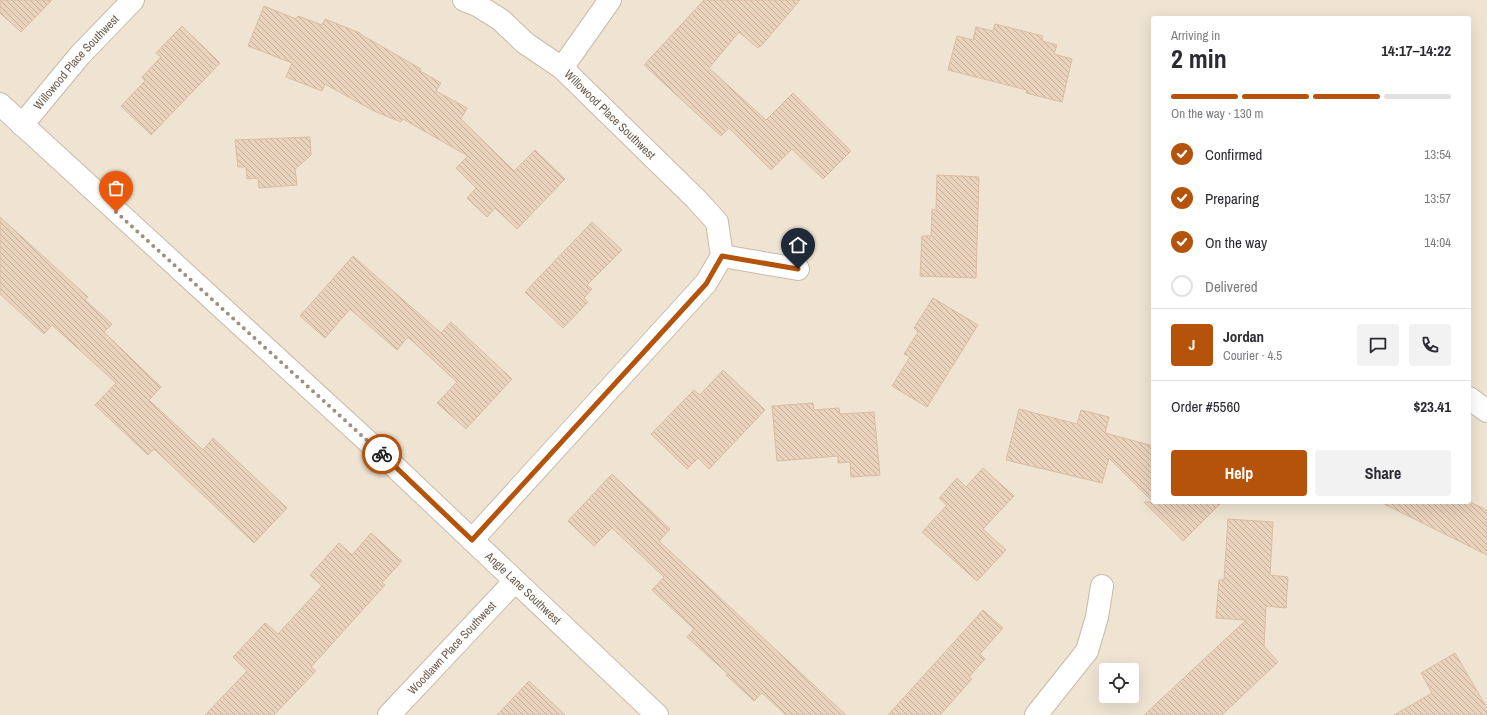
<!DOCTYPE html>
<html lang="en">
<head>
<meta charset="utf-8">
<style>
  :root { --surface:#fff; --page:#f2f2f3; --text:#2b2b33; --muted:#7c7c81; --line:#e1e1e2; --accent:#b45309 }
  body { margin:0; font-family:"Archivo Narrow",sans-serif; background:var(--page); color:var(--text); height:100vh; display:flex; flex-direction:column; font-size:15px; white-space:nowrap }
  * { box-sizing:border-box; margin:0 }
  p { font-size:13px; color:var(--muted) }
  .icon { flex:none; width:22px; height:22px; fill:none; stroke:currentColor; stroke-width:2; stroke-linecap:round; stroke-linejoin:round }
  .map { position:relative; flex:1; overflow:hidden }
  .drawer { position:absolute; left:1151px; top:16px; width:320px; height:488px; display:flex; flex-direction:column; background:var(--surface); border-radius:4px; box-shadow:0 4px 16px #0002 }
  .drawer>* { flex:none }
  .buttons { position:absolute; left:1099px; top:663px; display:grid; gap:8px }
  .buttons a { display:grid; place-items:center; width:40px; height:40px; border-radius:4px; background:var(--surface); box-shadow:0 4px 16px #0002; font-size:20px }
  .pin { position:absolute; display:grid; place-items:center; width:34px; height:34px; color:#fff; margin:-41px -17px; border-radius:50% 50% 50% 0; rotate:-45deg; box-shadow:0 0 4px #0007 }
  .pin .icon { rotate:45deg }
  .courier { position:absolute; display:grid; place-items:center; width:40px; height:40px; margin:-20px; border:3px solid #b45309; border-radius:50%; background:#fff; color:#222; box-shadow:0 1px 5px #0007 }
  .headline em { font-style:normal; font-weight:700 }
  .headline div { display:flex; flex-direction:column-reverse }
  .headline { display:flex; align-items:center; justify-content:space-between; height:68px; padding:0 20px }
  h1 { font-size:26px; font-weight:700; line-height:30px }
  .bar { display:grid; grid-template-columns:repeat(4,1fr); gap:6px 4px; align-content:center; height:48px; padding:0 20px }
  .bar i { height:5px; border-radius:3px; background:var(--line) }
  .bar .current { background:var(--accent) }
  .bar p { grid-column:span 4 }
  .line { display:flex; align-items:center; gap:10px; padding:0 20px; border-top:1px solid var(--line) }
  .line div { flex:1 }
  .round { display:grid; place-items:center; flex:none; width:42px; height:42px; border-radius:4px; background:var(--page) }
  ol { padding:0 20px; list-style:none }
  li { display:flex; align-items:center; gap:12px; height:44px }
  li p { margin-inline-start:auto }
  li .icon { padding:4px; border-radius:50%; background:var(--accent); color:#fff; stroke-width:4 }
  li:last-child { color:var(--muted) }
  li i { width:22px; height:22px; border:2px solid var(--line); border-radius:50% }
  .button { display:flex; gap:8px; margin-top:auto; padding:8px 20px }
  .button a { flex:1; height:46px; border-radius:4px; background:var(--accent); color:#fff; font-size:16px; font-weight:700; line-height:46px; text-align:center }
  .button a+a { background:var(--page); color:var(--text) }
  .map>svg:first-child { display:block }
  .residential { fill:#efe4d2; fill-rule:evenodd }
  .building { fill:url(#building-back-hatch); stroke:#dbbca0 }
  .lines { fill:none; stroke-linecap:round; stroke-linejoin:round }
  .minor-casing { stroke:#c8baab; stroke-width:24 }
  .tertiary-casing { stroke:#c8baab; stroke-width:24 }
  .minor { stroke:#fff; stroke-width:22 }
  .tertiary { stroke:#fff; stroke-width:22 }
  .done { stroke:#9e9080; stroke-width:4; stroke-dasharray:0 7.2 }
  .route { stroke:#b45309; stroke-width:5 }
  .labels { text-anchor:middle; dominant-baseline:central; stroke-width:3.5; stroke-linejoin:round; paint-order:stroke }
  .street-label { font-size:12px; fill:#6d5b4c; stroke:#fcf6e8 }
</style>
</head>
<body>
<div class="map">
<svg width="1487" height="715" viewBox="0 0 1487 715">
  <defs>
    <pattern id="building-back-hatch" width="6" height="6" patternUnits="userSpaceOnUse"><rect width="6" height="6" fill="#ead3bd"/><path d="M-1 5l2 2M0 0l6 6M5-1l2 2" fill="none" stroke="#c2ae9c"/></pattern>
  </defs>
  <rect width="100%" height="100%" fill="#f9f2e2"/>
  <path class="residential" d="M 0,0 L 1487,0 L 1487,715 L 0,715 ZM 1153,18 L 1469,18 L 1469,502 L 1153,502 ZM 1106,670 L 1132,670 L 1132,696 L 1106,696 Z"/>
  <path class="building" d="M 0,0 L 52,0 L 21,32 L 0,13 Z
    M 704,0 L 800,0 L 762,45 L 758,48 L 739,32 L 709,68 L 766,120 L 793,93 L 851,151 L 823,179 L 792,149 L 771,170 L 729,128 L 721,136 L 644,65 Z
    M 264,6 L 296,19 L 298,16 L 322,25 L 325,19 L 360,33 L 360,34 L 421,69 L 420,71 L 441,83 L 436,91 L 467,108 L 461,119 L 514,171 L 535,150 L 565,179 L 517,229 L 495,208 L 487,217 L 467,198 L 476,188 L 456,168 L 468,156 L 403,119 L 401,122 L 374,111 L 325,84 L 322,91 L 286,77 L 292,63 L 248,46 Z
    M 995,24 L 1043,36 L 1042,41 L 1057,45 L 1054,54 L 1072,59 L 1062,102 L 1026,93 L 1027,90 L 948,70 L 957,36 L 973,40 L 976,27 L 993,31 Z
    M 182,26 L 220,63 L 151,135 L 121,106 L 145,81 L 142,77 L 161,57 L 156,53 Z
    M 310,137 L 311,155 L 295,169 L 297,185 L 259,188 L 258,178 L 247,179 L 246,167 L 238,167 L 235,140 Z
    M 937,175 L 979,177 L 976,278 L 920,276 L 922,236 L 931,236 L 932,209 L 936,210 Z
    M 0,217 L 88,297 L 85,300 L 112,324 L 104,332 L 161,387 L 149,400 L 203,450 L 213,438 L 287,508 L 254,543 L 154,449 L 148,455 L 95,405 L 116,383 L 52,325 L 44,334 L 0,294 Z
    M 592,222 L 622,250 L 587,285 L 592,289 L 584,298 L 588,302 L 563,328 L 525,292 Z
    M 353,256 L 441,333 L 451,322 L 512,379 L 466,429 L 437,403 L 457,382 L 408,337 L 397,350 L 350,309 L 325,338 L 300,316 Z
    M 933,298 L 978,325 L 927,407 L 892,386 L 910,357 L 904,354 L 918,332 L 914,328 Z
    M 723,370 L 765,410 L 709,469 L 698,458 L 687,469 L 651,434 L 694,390 L 700,395 Z
    M 813,403 L 814,410 L 839,408 L 840,414 L 874,412 L 880,475 L 851,477 L 850,462 L 838,463 L 838,456 L 777,461 L 772,406 Z
    M 1019,409 L 1077,424 L 1081,410 L 1109,417 L 1105,433 L 1153,446 L 1153,502 L 1109,458 L 1102,483 L 1006,460 Z
    M 983,468 L 1014,496 L 983,529 L 1006,550 L 977,581 L 922,532 L 947,505 L 939,498 L 957,478 L 966,487 Z
    M 612,474 L 670,529 L 659,541 L 846,715 L 786,715 L 762,693 L 754,701 L 726,675 L 728,674 L 687,637 L 694,629 L 652,590 L 664,577 L 612,528 L 594,546 L 568,521 Z
    M 1144,502 L 1222,502 L 1183,541 Z
    M 1380,502 L 1470,502 L 1487,510 L 1487,555 Z
    M 1228,519 L 1273,522 L 1270,575 L 1288,577 L 1286,608 L 1266,606 L 1264,646 L 1278,662 L 1222,715 L 1144,715 L 1246,620 L 1216,618 L 1219,580 L 1224,580 Z
    M 371,533 L 402,561 L 382,583 L 385,585 L 311,667 L 316,671 L 274,715 L 205,715 L 247,671 L 233,657 L 265,623 L 278,634 L 322,586 L 310,575 L 339,543 L 352,555 Z
    M 983,610 L 1003,628 L 980,654 L 985,659 L 969,677 L 972,679 L 940,715 L 888,715 Z
    M 1455,653 L 1487,708 L 1487,715 L 1394,715 L 1432,693 L 1421,673 Z
    M 529,681 L 565,715 L 497,715 Z"/>
  <g class="lines">
    <g class="minor-casing">
      <g id="minor">
        <path id="s1" d="M 464,0 L 477,5 L 501,20 L 525,43 L 562,68 L 696,199 L 717,222 L 722,256 L 706,283 L 472,540"/>
        <path d="M 562,68 L 610,0"/>
        <path id="s2" d="M 22,125 L 80,55 L 133,0"/>
        <path d="M 722,256 L 798,269"/>
        <path d="M 1469,398 L 1487,411"/>
        <path id="s3" d="M 389,715 L 515,581"/>
        <path d="M 1036,715 L 1087,651 L 1097,617 L 1102,586"/>
      </g>
    </g>
    <g class="tertiary-casing">
      <g id="tertiary">
        <path id="s4" d="M 0,104 L 376,449 L 657,715"/>
      </g>
    </g>
    <use href="#minor" class="minor"/>
    <use href="#tertiary" class="tertiary"/>
  </g>
  <g class="lines">
    <path class="done" d="M 116,212 L 382,454"/>
    <path class="route" d="M 382,454 L 472,540 L 706,284 L 722,256 L 798,269"/>
  </g>
  <g class="labels">
    <g class="street-label">
      <text stroke="none"><textPath href="#s2" startOffset="83">Willowood Place Southwest</textPath></text>
      <text stroke="none"><textPath href="#s1" startOffset="187">Willowood Place Southwest</textPath></text>
      <text stroke="none"><textPath href="#s4" startOffset="713">Angle Lane Southwest</textPath></text>
      <text stroke="none"><textPath href="#s3" startOffset="92">Woodlawn Place Southwest</textPath></text>
    </g>
  </g>
</svg>
<div class="buttons">
<a><svg class="icon" aria-label="locate" viewBox="0 0 24 24"><circle cx="12" cy="12" r="6"/><path d="M12 2v4M12 18v4M2 12h4M18 12h4"/></svg></a>
</div>
<div class="pin" style="left:116px;top:212px;background:#ea580c"><svg class="icon" aria-label="bag" viewBox="0 0 24 24"><path d="M5 8h14l-1 12H6zM9 8a3 3 0 0 1 6 0"/></svg></div>
<div class="pin" style="left:798px;top:269px;background:#1f2937"><svg class="icon" aria-label="home" viewBox="0 0 24 24"><path d="M3 11l9-7 9 7M6 9v11h12V9"/></svg></div>
<div class="courier" style="left:382px;top:454px"><svg class="icon" aria-label="bike" viewBox="0 0 24 24"><circle cx="6" cy="16" r="4"/><circle cx="18" cy="16" r="4"/><path d="M6 16l4-8h5l3 8M10 8l3 8H6M13 5h3"/></svg></div>
<section class="drawer">
<div class="headline"><div><h1>2 min</h1><p>Arriving in</p></div><em>14:17–14:22</em></div>
<div class="bar"><i class="current"></i><i class="current"></i><i class="current"></i><i></i><p>On the way · 130 m</p></div>
<ol>
<li><svg class="icon" aria-label="check" viewBox="0 0 24 24"><path d="M5 12l5 5 9-10"/></svg>Confirmed<p>13:54</p></li>
<li><svg class="icon" aria-label="check" viewBox="0 0 24 24"><path d="M5 12l5 5 9-10"/></svg>Preparing<p>13:57</p></li>
<li><svg class="icon" aria-label="check" viewBox="0 0 24 24"><path d="M5 12l5 5 9-10"/></svg>On the way<p>14:04</p></li>
<li><i></i>Delivered</li>
</ol>
<div class="line" style="height:72px"><b class="round" style="background:var(--accent);color:#fff">J</b><div><b>Jordan</b><p>Courier · 4.5</p></div><a class="round"><svg class="icon" aria-label="chat" viewBox="0 0 24 24"><path d="M4 5h16v11H9l-5 4z"/></svg></a><a class="round"><svg class="icon" aria-label="phone" viewBox="0 0 24 24"><path d="M5 4h4l2 5-3 2q2 4 5 5l2-3 5 2v4C11 20 4 13 5 4z"/></svg></a></div>
<div class="line" style="height:52px"><div>Order #5560</div><b>$23.41</b></div>
<div class="button"><a>Help</a><a>Share</a></div>
</section>
</div>
</body>
</html>
